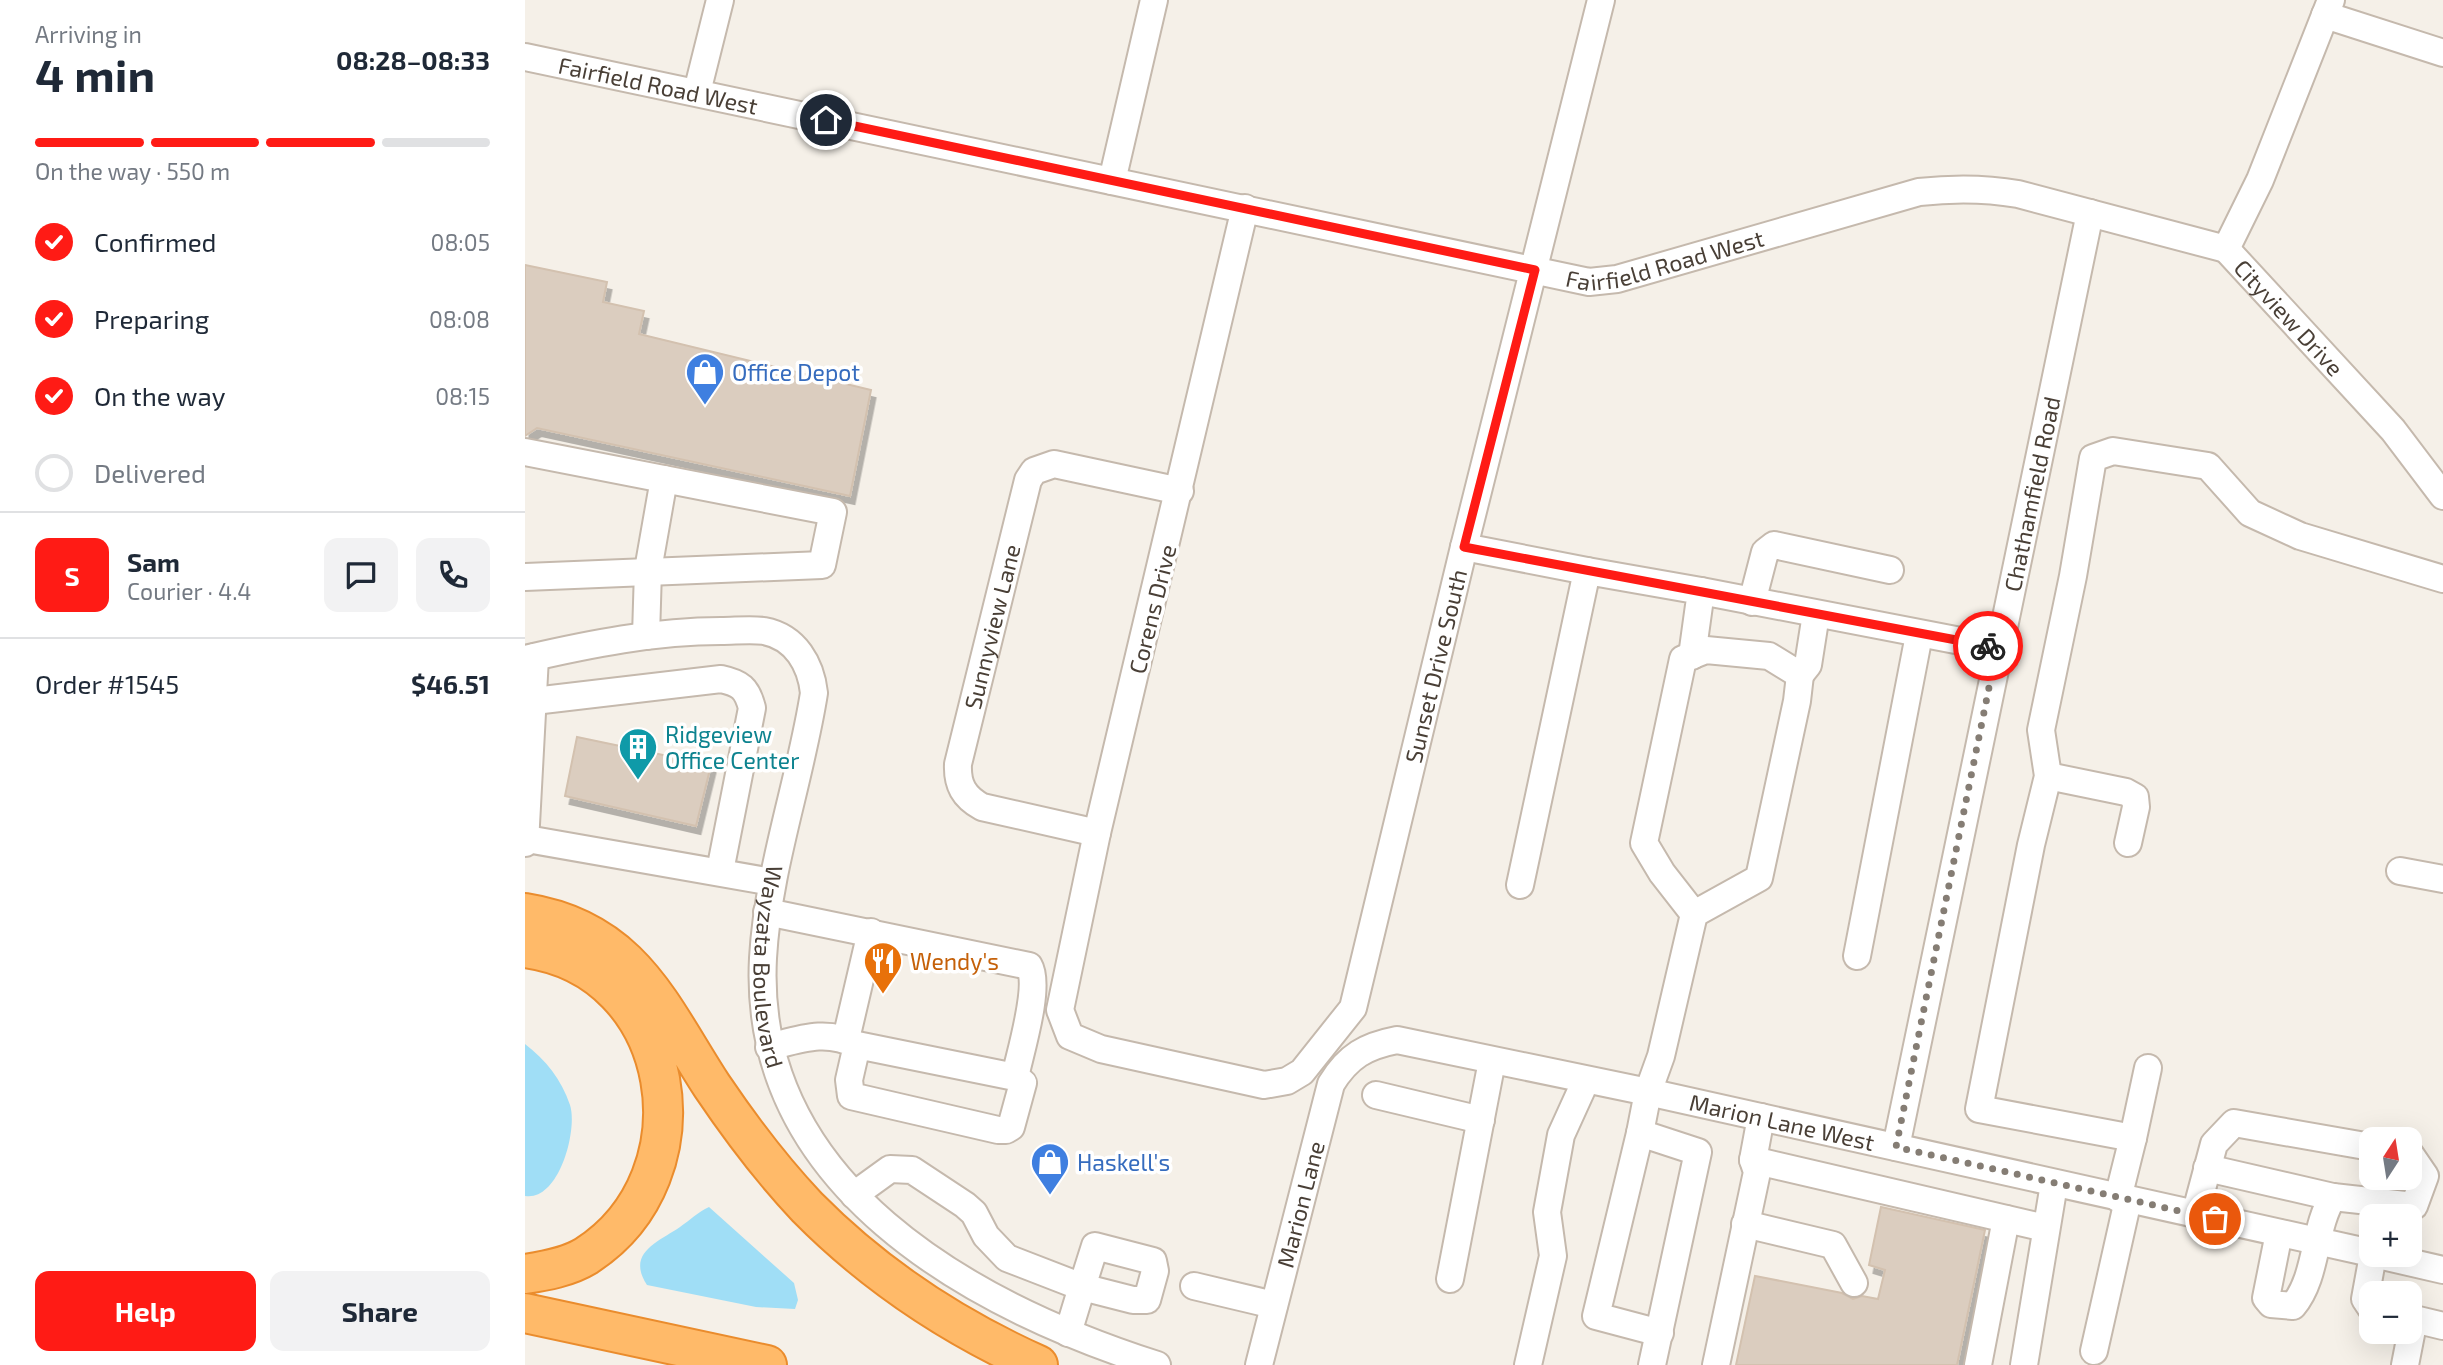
<!DOCTYPE html>
<html lang="en">
<head>
<meta charset="utf-8">
<style>
  :root { --surface:#fff; --page:#f2f2f3; --text:#1f2937; --muted:#747a83; --line:#e0e1e3; --accent:#ff1b15 }
  body { margin:0; font-family:"Exo 2",sans-serif; background:var(--page); color:var(--text); height:100vh; display:flex; flex-direction:column; font-size:26px; white-space:nowrap }
  * { box-sizing:border-box; margin:0 }
  p { font-size:23px; color:var(--muted) }
  .icon { flex:none; width:38px; height:38px; fill:none; stroke:currentColor; stroke-width:2; stroke-linecap:round; stroke-linejoin:round }
  .map { position:relative; flex:1; overflow:hidden }
  .sheet { display:flex; flex-direction:column; background:var(--surface); width:525px }
  .sheet>* { flex:none }
  .needle { width:46px; rotate:12deg }
  .fabs { position:absolute; left:1834px; top:1127px; display:grid; gap:14px }
  .fabs a { display:grid; place-items:center; width:63px; height:63px; border-radius:14px; background:var(--surface); box-shadow:0 7px 28px #0002; font-size:35px }
  .pin { position:absolute; display:grid; place-items:center; width:60px; height:60px; color:#fff; margin:-30px; border:4px solid #fff; border-radius:50%; box-shadow:0 2px 7px #0007 }
  .courier { position:absolute; display:grid; place-items:center; width:70px; height:70px; margin:-35px; border:5px solid #ff1b15; border-radius:50%; background:#fff; color:#222; box-shadow:0 2px 9px #0007 }
  .summary em { font-style:normal; font-weight:700 }
  .summary div { display:flex; flex-direction:column-reverse }
  .summary { display:flex; align-items:center; justify-content:space-between; height:119px; padding:0 35px }
  h1 { font-size:46px; font-weight:700; line-height:52px }
  .bar { display:grid; grid-template-columns:repeat(4,1fr); gap:10px 7px; align-content:center; height:84px; padding:0 35px }
  .bar i { height:9px; border-radius:5px; background:var(--line) }
  .bar .current { background:var(--accent) }
  .bar p { grid-column:span 4 }
  .line { display:flex; align-items:center; gap:18px; padding:0 35px; border-top:2px solid var(--line) }
  .line div { flex:1 }
  .round { display:grid; place-items:center; flex:none; width:74px; height:74px; border-radius:14px; background:var(--page) }
  ol { padding:0 35px; list-style:none }
  li { display:flex; align-items:center; gap:21px; height:77px }
  li p { margin-inline-start:auto }
  li .icon { padding:7px; border-radius:50%; background:var(--accent); color:#fff; stroke-width:4 }
  li:last-child { color:var(--muted) }
  li i { width:38px; height:38px; border:4px solid var(--line); border-radius:50% }
  .cta { display:flex; gap:14px; margin-top:auto; padding:14px 35px }
  .cta a { flex:1; height:80px; border-radius:14px; background:var(--accent); color:#fff; font-size:28px; font-weight:700; line-height:80px; text-align:center }
  .cta a+a { background:var(--page); color:var(--text) }
  main { display:flex; flex:1; min-height:0 }
  .map>svg:first-child { display:block }
  .water { fill:#a0def6 }
  .building { fill:#dbcdbf; stroke:#d3c1af; stroke-width:2; filter:url(#shadow) }
  .lines { fill:none; stroke-linecap:round; stroke-linejoin:round }
  .minor-casing { stroke:#c5b9ad; stroke-width:30 }
  .highway-casing { stroke:#ea8c2d; stroke-width:42 }
  .minor { stroke:#fff; stroke-width:26 }
  .highway { stroke:#ffba69; stroke-width:38 }
  .done { stroke:#857d74; stroke-width:7; stroke-dasharray:0 12.6 }
  .route { stroke:#ff1b15; stroke-width:9 }
  .labels { text-anchor:middle; dominant-baseline:central; stroke-width:7; stroke-linejoin:round; paint-order:stroke }
  .street-label { font-size:23px; fill:#493f36; stroke:#fff }
  .shop-label { font-size:23px; fill:#366cbe; stroke:#fff; text-anchor:start }
  .culture-label { font-size:23px; fill:#0d838f; stroke:#fff; text-anchor:start }
  .food-label { font-size:23px; fill:#c56008; stroke:#fff; text-anchor:start }
</style>
</head>
<body>
<main>
<section class="sheet">
<div class="summary"><div><h1>4 min</h1><p>Arriving in</p></div><em>08:28–08:33</em></div>
<div class="bar"><i class="current"></i><i class="current"></i><i class="current"></i><i></i><p>On the way · 550 m</p></div>
<ol>
<li><svg class="icon" aria-label="check" viewBox="0 0 24 24"><path d="M5 12l5 5 9-10"/></svg>Confirmed<p>08:05</p></li>
<li><svg class="icon" aria-label="check" viewBox="0 0 24 24"><path d="M5 12l5 5 9-10"/></svg>Preparing<p>08:08</p></li>
<li><svg class="icon" aria-label="check" viewBox="0 0 24 24"><path d="M5 12l5 5 9-10"/></svg>On the way<p>08:15</p></li>
<li><i></i>Delivered</li>
</ol>
<div class="line" style="height:126px"><b class="round" style="background:var(--accent);color:#fff">S</b><div><b>Sam</b><p>Courier · 4.4</p></div><a class="round"><svg class="icon" aria-label="chat" viewBox="0 0 24 24"><path d="M4 5h16v11H9l-5 4z"/></svg></a><a class="round"><svg class="icon" aria-label="phone" viewBox="0 0 24 24"><path d="M5 4h4l2 5-3 2q2 4 5 5l2-3 5 2v4C11 20 4 13 5 4z"/></svg></a></div>
<div class="line" style="height:91px"><div>Order #1545</div><b>$46.51</b></div>
<div class="cta"><a>Help</a><a>Share</a></div>
</section>
<div class="map">
<svg width="1918" height="1365" viewBox="0 0 1918 1365">
  <defs>
    <filter id="shadow"><feDropShadow dx="4.5" dy="8" stdDeviation="0" flood-color="#0004"/></filter>
  </defs>
  <rect width="100%" height="100%" fill="#f5f0e8"/>
  <path class="water" d="M 0,1044 C 21,1060 36,1079 45,1105 C 53,1130 34,1202 0,1196 Z
    M 184,1207 L 269,1283 L 273,1300 L 270,1309 L 231,1307 L 122,1285 C 101,1253 133,1242 155,1227 C 165,1220 173,1212 184,1207 Z"/>
  <path class="building" d="M 0,265 L 82,282 L 78,302 L 119,311 L 114,334 L 346,390 L 325,496 L 12,428 L 0,436 Z
    M 52,737 L 186,765 L 171,826 L 40,796 Z
    M 1356,1207 L 1460,1230 L 1432,1365 L 1211,1365 L 1230,1276 L 1317,1293 L 1328,1299 L 1337,1296 L 1353,1299 L 1360,1270 L 1344,1265 Z"/>
  <g class="lines">
    <g class="minor-casing">
      <g id="minor">
        <path d="M 1800,15 L 1918,53"/>
        <path id="s1" d="M 0,57 L 1064,282 L 1092,279 L 1394,192 C 1429,188 1459,188 1493,194 L 1701,249"/>
        <path d="M 172,92 L 195,0"/>
        <path d="M 587,181 L 629,0"/>
        <path id="s2" d="M 720,208 L 572,833 L 535,1010 L 545,1036 L 576,1049 L 739,1085 L 762,1081 L 777,1072 L 828,1008 L 939,547 L 1076,0"/>
        <path id="s3" d="M 1701,249 L 1868,430 L 1918,496"/>
        <path d="M 1701,249 L 1735,180 L 1806,0"/>
        <path d="M 0,452 L 308,512 L 297,565 L 0,577"/>
        <path d="M 939,547 L 1062,571"/>
        <path d="M 1176,591 L 1472,648"/>
        <path d="M 1227,602 L 1240,552 L 1249,545 L 1365,570"/>
        <path d="M 121,636 L 123,570 L 139,479"/>
        <path id="s4" d="M 0,659 C 65,644 130,631 196,631 C 210,631 226,629 239,631 C 271,637 286,665 289,693 C 275,782 243,868 238,958 C 226,1185 445,1305 632,1365"/>
        <path d="M 1275,675 L 1283,665 L 1291,614"/>
        <path d="M 9,701 L 196,679 C 215,683 222,688 227,708 L 195,871"/>
        <path d="M 1523,776 L 1601,792 L 1610,797 L 1611,807 L 1603,843"/>
        <path id="s5" d="M 572,833 L 457,807 C 439,797 432,785 433,764 L 503,480 L 509,471 L 529,464 L 655,491"/>
        <path d="M 2,839 L 247,882"/>
        <path d="M 0,843 L 10,657"/>
        <path d="M 1875,871 L 1918,879"/>
        <path d="M 995,885 L 1062,571 L 1176,591 L 1167,656"/>
        <path d="M 242,912 L 504,966 C 516,986 495,1053 490,1077"/>
        <path d="M 1332,956 L 1394,635"/>
        <path d="M 321,1039 L 346,932"/>
        <path d="M 244,1047 C 276,1039 301,1029 332,1045 L 490,1077 L 498,1083 L 486,1127 L 481,1130 L 473,1130 L 326,1096 L 324,1080 L 332,1045"/>
        <path d="M 851,1095 L 956,1120"/>
        <path d="M 1115,1133 L 1071,1316 L 1135,1333"/>
        <path d="M 1608,1138 L 1623,1068"/>
        <path id="s6" d="M 1371,1147 L 1565,213"/>
        <path d="M 1228,1160 L 1520,1228"/>
        <path d="M 1682,1168 L 1808,1197"/>
        <path d="M 329,1195 L 365,1169 L 387,1170 L 440,1205 L 449,1213 L 461,1236 L 482,1258 L 557,1287 L 543,1333"/>
        <path d="M 1593,1198 L 1608,1138 L 1454,1109 L 1506,845 L 1523,776 L 1516,730 L 1548,576 L 1568,458 L 1588,451 L 1683,466 L 1725,513 L 1775,536 L 1918,579"/>
        <path d="M 1670,1215 L 1689,1144 L 1709,1123 L 1846,1147"/>
        <path d="M 1220,1224 L 1308,1245 L 1329,1283"/>
        <path d="M 1754,1233 L 1741,1298 L 1746,1304 L 1768,1306 C 1793,1276 1788,1228 1808,1197 L 1889,1206 L 1900,1176 L 1885,1154"/>
        <path d="M 570,1246 L 628,1261 L 630,1271 L 622,1300 L 608,1300 L 557,1287 Z"/>
        <path d="M 1853,1255 L 1918,1270"/>
        <path d="M 925,1279 L 967,1061"/>
        <path d="M 669,1286 L 749,1305"/>
        <path d="M 1846,1308 L 1840,1299 L 1848,1255"/>
        <path d="M 1885,1318 L 1918,1326"/>
        <path d="M 1569,1351 L 1603,1200"/>
        <path id="s7" d="M 734,1365 L 806,1084 C 823,1056 841,1046 872,1040 L 1123,1092 L 1846,1253"/>
        <path d="M 1003,1365 L 1028,1256 L 1022,1212 L 1036,1135 L 1061,1080"/>
        <path d="M 1127,1365 L 1173,1152 L 1115,1133 L 1123,1092 L 1136,1056 L 1169,914 L 1234,878 L 1272,701 L 1275,675 L 1244,656 L 1181,650 L 1158,659 L 1119,843 L 1137,873 L 1169,914"/>
        <path d="M 1191,1365 L 1232,1172 L 1228,1160 L 1236,1117"/>
        <path d="M 1453,1365 L 1481,1219"/>
        <path d="M 1499,1365 L 1529,1184"/>
        <path d="M 1880,1365 L 1889,1319"/>
      </g>
    </g>
    <g class="highway-casing">
      <path id="highway" d="M 0,913 C 107,930 135,1006 187,1086 C 216,1129 247,1170 282,1207 C 350,1276 426,1326 513,1365
        M 0,948 C 154,968 186,1176 61,1256 C 43,1267 20,1271 0,1274
        M 0,1313 L 242,1365"/>
    </g>
    <use href="#minor" class="minor"/>
    <use href="#highway" class="highway"/>
  </g>
  <g class="lines">
    <path class="done" d="M 1463,646 L 1472,648 L 1371,1147 L 1690,1219"/>
    <path class="route" d="M 301,120 L 1010,270 L 939,547 L 1463,646"/>
  </g>
  <defs>
    <g id="shop-pin" transform="scale(2.0125)"><path d="M0 17L-7.5 6A9.5 9.5 0 1 1 7.5 6Z" fill="#3f7fe0" stroke="#fff"/><path d="M-5-2.5h2.3a2.7 3.5 0 0 1 5.4 0H5L5.5 6h-11ZM-1.5-2.5h3a1.5 2.3 0 0 0-3 0Z" fill="#fff"/></g>
    <g id="building-pin" transform="scale(2.0125)"><path d="M0 17L-7.5 6A9.5 9.5 0 1 1 7.5 6Z" fill="#0f9aa8" stroke="#fff"/><path d="M-4-6H4V6H1V3H-1V6H-4ZM-2.5-4.3h1.7v1.8h-1.7ZM.8-4.3h1.7v1.8H.8ZM-2.5-1h1.7V.8h-1.7ZM.8-1h1.7V.8H.8Z" fill="#fff"/></g>
    <g id="restaurant-pin" transform="scale(2.0125)"><path d="M0 17L-7.5 6A9.5 9.5 0 1 1 7.5 6Z" fill="#e8710a" stroke="#fff"/><path d="M-5-6h1v4h1v-4h1v4h1v-4h1v5L-1.5 .5V6h-2V.5L-5-1ZM5-6V6H3V1.5H1.5Q1.5-4 5-6Z" fill="#fff"/></g>
  </defs>
  <g fill-rule="evenodd">
    <use href="#shop-pin" x="180" y="372"/>
    <use href="#building-pin" x="113" y="747"/>
    <use href="#restaurant-pin" x="358" y="961"/>
    <use href="#shop-pin" x="525" y="1162"/>
  </g>
  <g class="labels">
    <g class="street-label">
      <text stroke="none"><textPath href="#s1" startOffset="136">Fairfield Road West</textPath></text>
      <text stroke="none"><textPath href="#s1" startOffset="1166">Fairfield Road West</textPath></text>
      <text stroke="none"><textPath href="#s3" startOffset="93">Cityview Drive</textPath></text>
      <text stroke="none"><textPath href="#s6" startOffset="667">Chathamfield Road</textPath></text>
      <text transform="translate(627 609) rotate(-76)">Corens Drive</text>
      <text stroke="none"><textPath href="#s5" startOffset="312">Sunnyview Lane</textPath></text>
      <text stroke="none"><textPath href="#s2" startOffset="1526">Sunset Drive South</textPath></text>
      <text stroke="none"><textPath href="#s4" startOffset="606">Wayzata Boulevard</textPath></text>
      <text stroke="none"><textPath href="#s7" startOffset="766">Marion Lane West</textPath></text>
      <text stroke="none"><textPath href="#s7" startOffset="166">Marion Lane</textPath></text>
    </g>
    <g class="shop-label">
      <text x="207" y="372">Office Depot</text>
      <text x="552" y="1162">Haskell's</text>
    </g>
    <g class="culture-label">
      <text x="140" y="734">Ridgeview<tspan x="140" dy="26">Office Center</tspan></text>
    </g>
    <g class="food-label">
      <text x="385" y="961">Wendy's</text>
    </g>
  </g>
</svg>
<div class="fabs">
<a><svg class="needle" viewBox="-14 -14 28 28"><path d="M0-13l5 13h-10z" fill="#e53935"/><path d="M0 13l5-13h-10z" fill="#747a83"/></svg></a>
<a>+</a>
<a>−</a>
</div>
<div class="pin" style="left:1690px;top:1219px;background:#ea580c"><svg class="icon" aria-label="bag" viewBox="0 0 24 24"><path d="M5 8h14l-1 12H6zM9 8a3 3 0 0 1 6 0"/></svg></div>
<div class="pin" style="left:301px;top:120px;background:#1f2937"><svg class="icon" aria-label="home" viewBox="0 0 24 24"><path d="M3 11l9-7 9 7M6 9v11h12V9"/></svg></div>
<div class="courier" style="left:1463px;top:646px"><svg class="icon" aria-label="bike" viewBox="0 0 24 24"><circle cx="6" cy="16" r="4"/><circle cx="18" cy="16" r="4"/><path d="M6 16l4-8h5l3 8M10 8l3 8H6M13 5h3"/></svg></div>
</div>
</main>
</body>
</html>
